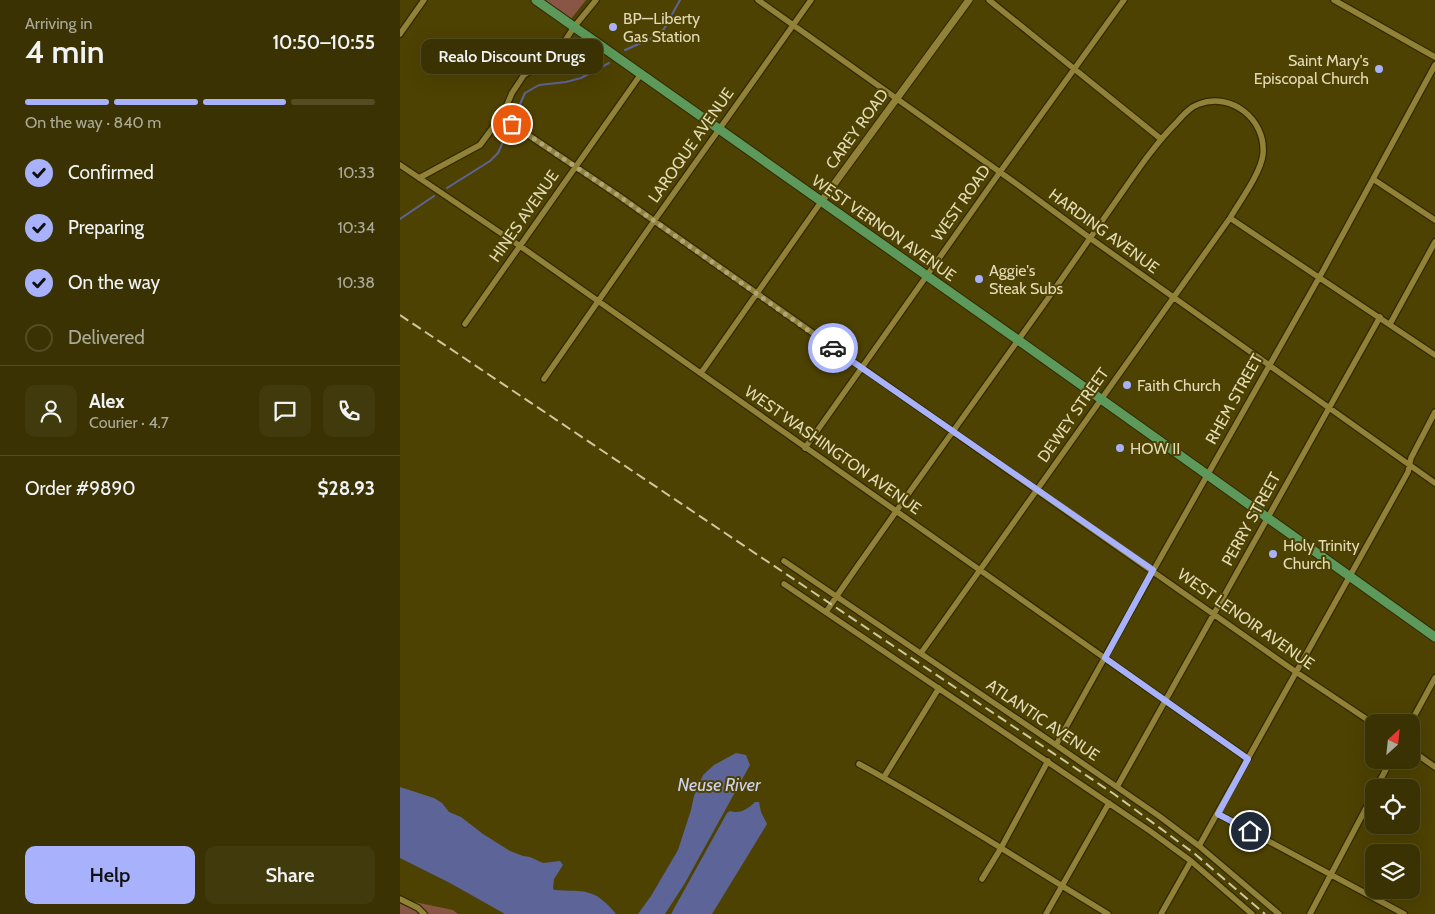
<!DOCTYPE html>
<html lang="en">
<head>
<meta charset="utf-8">
<style>
  :root { --surface:#3a3202; --page:#413a0c; --text:#f1f3f6; --muted:#abaa99; --line:#544d24; --accent:#a7b1fc }
  body { margin:0; font-family:Cabin,sans-serif; background:var(--page); color:var(--text); height:100vh; display:flex; flex-direction:column; font-size:19px; white-space:nowrap }
  * { box-sizing:border-box; margin:0 }
  p { font-size:16px; color:var(--muted) }
  .icon { flex:none; width:28px; height:28px; fill:none; stroke:currentColor; stroke-width:2; stroke-linecap:round; stroke-linejoin:round }
  .map { position:relative; flex:1; overflow:hidden }
  .sheet { display:flex; flex-direction:column; background:var(--surface); width:400px }
  .sheet>* { flex:none }
  .needle { width:32px; rotate:27deg }
  .buttons { position:absolute; left:965px; top:714px; display:grid; gap:10px }
  .buttons a { display:grid; place-items:center; width:55px; height:55px; border-radius:10px; background:var(--surface); box-shadow:0 5px 20px #0002,0 0 0 1px var(--line); font-size:25px }
  .pin { position:absolute; display:grid; place-items:center; width:42px; height:42px; color:#fff; margin:-21px; border:2px solid #fff; border-radius:50%; box-shadow:0 1px 5px #0007 }
  .courier { position:absolute; display:grid; place-items:center; width:50px; height:50px; margin:-25px; border:4px solid #a7b1fc; border-radius:50%; background:#fff; color:#222; box-shadow:0 1px 6px #0007 }
  .bubble { position:absolute; height:35px; border-radius:10px; background:var(--surface); box-shadow:0 5px 20px #0002,0 0 0 1px var(--line); font-size:16px; font-weight:600; line-height:35px; text-align:center }
  .summary em { font-style:normal; font-weight:600 }
  .summary div { display:flex; flex-direction:column-reverse }
  .summary { display:flex; align-items:center; justify-content:space-between; height:85px; padding:0 25px }
  h1 { font-size:32px; font-weight:600; line-height:38px }
  .bar { display:grid; grid-template-columns:repeat(4,1fr); gap:8px 5px; align-content:center; height:60px; padding:0 25px }
  .bar i { height:6px; border-radius:4px; background:var(--line) }
  .bar .selected { background:var(--accent) }
  .bar p { grid-column:span 4 }
  .line { display:flex; align-items:center; gap:12px; padding:0 25px; border-top:1px solid var(--line) }
  .line div { flex:1 }
  .round { display:grid; place-items:center; flex:none; width:52px; height:52px; border-radius:10px; background:var(--page) }
  ol { padding:0 25px; list-style:none }
  li { display:flex; align-items:center; gap:15px; height:55px }
  li p { margin-inline-start:auto }
  li .icon { padding:5px; border-radius:50%; background:var(--accent); color:#111; stroke-width:4 }
  li:last-child { color:var(--muted) }
  li i { width:28px; height:28px; border:2px solid var(--line); border-radius:50% }
  .primary-button { display:flex; gap:10px; margin-top:auto; padding:10px 25px }
  .primary-button a { flex:1; height:58px; border-radius:10px; background:var(--accent); color:#111; font-size:20px; font-weight:600; line-height:58px; text-align:center }
  .primary-button a+a { background:var(--page); color:var(--text) }
  main { display:flex; flex:1; min-height:0 }
  .map>svg:first-child { display:block }
  .green { fill:#895646 }
  .water { fill:#5d6497 }
  .lines { fill:none; stroke-linecap:round; stroke-linejoin:round }
  .stream { stroke:#5d6497; stroke-width:2 }
  .minor-casing { stroke:#312900; stroke-width:8 }
  .tertiary-casing { stroke:#312900; stroke-width:9 }
  .primary-casing { stroke:#312900; stroke-width:11 }
  .minor { stroke:#918237; stroke-width:5.5 }
  .tertiary { stroke:#918237; stroke-width:7 }
  .primary { stroke:#5c995a; stroke-width:9 }
  .rail { stroke:#cec79f; stroke-width:2; stroke-dasharray:10 5; stroke-linecap:butt }
  .done { stroke:#aea578; stroke-width:5; stroke-dasharray:0 9 }
  .route { stroke:#a7b1fc; stroke-width:6 }
  .poi-dot { fill:#a7b1fc; stroke:#4e4202; stroke-width:2 }
  .labels { text-anchor:middle; dominant-baseline:central; stroke-width:4; stroke-linejoin:round; paint-order:stroke }
  .poi-label { font-size:16px; fill:#e2dbb7; stroke:#4e4202; text-anchor:start }
  .street-label { font-size:16px; fill:#e2dbb7; stroke:#4e4202 }
  .water-label { font-size:18px; font-style:italic; fill:#ccd1f2; stroke:#4e4202 }
</style>
</head>
<body>
<main>
<section class="sheet">
<div class="summary"><div><h1>4 min</h1><p>Arriving in</p></div><em>10:50–10:55</em></div>
<div class="bar"><i class="selected"></i><i class="selected"></i><i class="selected"></i><i></i><p>On the way · 840 m</p></div>
<ol>
<li><svg class="icon" aria-label="check" viewBox="0 0 24 24"><path d="M5 12l5 5 9-10"/></svg>Confirmed<p>10:33</p></li>
<li><svg class="icon" aria-label="check" viewBox="0 0 24 24"><path d="M5 12l5 5 9-10"/></svg>Preparing<p>10:34</p></li>
<li><svg class="icon" aria-label="check" viewBox="0 0 24 24"><path d="M5 12l5 5 9-10"/></svg>On the way<p>10:38</p></li>
<li><i></i>Delivered</li>
</ol>
<div class="line" style="height:90px"><a class="round"><svg class="icon" aria-label="person" viewBox="0 0 24 24"><circle cx="12" cy="8" r="4"/><path d="M4 21q1-7 8-7t8 7"/></svg></a><div><b>Alex</b><p>Courier · 4.7</p></div><a class="round"><svg class="icon" aria-label="chat" viewBox="0 0 24 24"><path d="M4 5h16v11H9l-5 4z"/></svg></a><a class="round"><svg class="icon" aria-label="phone" viewBox="0 0 24 24"><path d="M5 4h4l2 5-3 2q2 4 5 5l2-3 5 2v4C11 20 4 13 5 4z"/></svg></a></div>
<div class="line" style="height:65px"><div>Order #9890</div><b>$28.93</b></div>
<div class="primary-button"><a>Help</a><a>Share</a></div>
</section>
<div class="map">
<svg width="1035" height="914" viewBox="0 0 1035 914">
  <rect width="100%" height="100%" fill="#4e4202"/>
  <path class="green" d="M 133,0 L 186,0 L 167,24 Z
    M 0,899 L 53,910 L 58,914 L 0,914 Z"/>
  <path class="water" d="M 336,753 L 346,755 L 350,765 L 285,883 L 265,914 L 238,914 L 251,896 L 278,850 L 291,810 L 294,796 L 303,775 L 314,765 Z
    M 0,787 L 34,798 L 42,803 L 49,812 L 61,817 L 83,834 L 110,851 L 123,856 L 130,857 L 143,863 L 160,861 L 163,865 L 154,879 L 153,888 L 154,890 C 185,892 194,887 216,914 L 105,914 L 50,883 L 0,858 Z
    M 355,802 L 359,802 L 361,812 L 367,824 L 312,914 L 271,914 L 327,813 L 330,811 C 340,814 348,809 355,802 Z"/>
  <g class="lines">
    <path class="stream" d="M 225,50 L 257,36 L 264,29 L 280,0
      M 47,188 L 90,161 L 98,153 L 125,93 L 139,85 L 166,82 L 181,78 L 209,63
      M 0,219 L 34,196"/>
    <g class="minor-casing">
      <path id="minor" d="M 358,0 L 618,185 L 690,238 L 1035,483
        M 589,0 L 761,139
        M 934,0 L 1035,57
        M 0,34 L 24,0
        M 112,124 L 219,196 L 461,367 L 896,672 L 974,724
        M 0,165 L 120,246 L 848,759
        M 19,178 L 80,145 L 103,114 L 112,93 L 124,75 L 134,69 L 144,66 L 153,59 L 174,27 L 196,0
        M 973,179 L 1035,220
        M 830,218 L 1035,355
        M 65,324 L 241,74
        M 990,324 L 1035,242
        M 301,373 L 421,202
        M 144,379 L 254,221 L 411,0
        M 405,448 L 600,172 L 724,0
        M 384,561 L 656,745 L 759,816 L 799,846 L 879,914
        M 384,584 L 750,831 L 791,861 L 852,914
        M 426,612 C 453,571 483,531 511,490 C 557,425 603,361 649,297 C 671,265 694,233 716,201 C 735,174 754,145 777,122 C 783,115 790,107 799,104 C 831,92 866,119 863,154 C 861,173 840,201 830,218 L 521,653
        M 1011,722 L 1035,678
        M 656,745 L 753,571 L 924,269 L 1035,65
        M 1011,750 L 1035,767
        M 459,764 C 544,810 625,864 708,914
        M 484,777 L 539,688
        M 717,787 L 980,317
        M 976,788 L 991,760
        M 818,814 L 1004,914
        M 799,846 L 1008,472 L 1011,458 L 1035,412
        M 582,879 L 601,848 L 648,761
        M 0,899 L 18,908 L 24,914
        M 646,914 L 709,803
        M 761,914 L 791,861
        M 910,914 L 974,793"/>
    </g>
    <g class="tertiary-casing">
      <path id="tertiary" d="M 421,202 L 569,0"/>
    </g>
    <g class="primary-casing">
      <path id="primary" d="M 136,0 L 618,340 L 1035,637"/>
    </g>
    <use href="#minor" class="minor"/>
    <use href="#tertiary" class="tertiary"/>
    <use href="#primary" class="primary"/>
    <path class="rail" d="M 0,315 L 714,794 L 795,854 L 865,914"/>
  </g>
  <g class="lines">
    <path class="done" d="M 112,124 L 219,196 L 433,348"/>
    <path class="route" d="M 433,348 L 753,570 L 705,658 L 848,759 L 818,814 L 850,831"/>
  </g>
  <g class="poi-dot">
    <circle cx="213" cy="27" r="5"/>
    <circle cx="979" cy="69" r="5"/>
    <circle cx="579" cy="279" r="5"/>
    <circle cx="727" cy="385" r="5"/>
    <circle cx="720" cy="448" r="5"/>
    <circle cx="873" cy="554" r="5"/>
  </g>
  <g class="labels">
    <g class="poi-label">
      <text x="223" y="18">BP—Liberty<tspan x="223" dy="18">Gas Station</tspan></text>
      <text x="969" y="60" text-anchor="end">Saint Mary's<tspan x="969" dy="18">Episcopal Church</tspan></text>
      <text x="589" y="270">Aggie's<tspan x="589" dy="18">Steak Subs</tspan></text>
      <text x="737" y="385">Faith Church</text>
      <text x="730" y="448">HOW II</text>
      <text x="883" y="545">Holy Trinity<tspan x="883" dy="18">Church</tspan></text>
    </g>
    <g class="street-label">
      <text transform="translate(457 129) rotate(-54)">CAREY ROAD</text>
      <text transform="translate(291 145) rotate(-55)">LAROQUE AVENUE</text>
      <text transform="translate(561 203) rotate(-55)">WEST ROAD</text>
      <text transform="translate(124 216) rotate(-55)">HINES AVENUE</text>
      <text transform="translate(484 228) rotate(35)">WEST VERNON AVENUE</text>
      <text transform="translate(704 231) rotate(36)">HARDING AVENUE</text>
      <text transform="translate(834 399) rotate(-61)">RHEM STREET</text>
      <text transform="translate(673 415) rotate(-55)">DEWEY STREET</text>
      <text transform="translate(433 450) rotate(35)">WEST WASHINGTON AVENUE</text>
      <text transform="translate(851 519) rotate(-61)">PERRY STREET</text>
      <text transform="translate(846 619) rotate(35)">WEST LENOIR AVENUE</text>
      <text transform="translate(643 720) rotate(34)">ATLANTIC AVENUE</text>
    </g>
    <g class="water-label">
      <text x="319" y="785">Neuse River</text>
    </g>
  </g>
</svg>
<div class="buttons">
<a><svg class="needle" viewBox="-14 -14 28 28"><path d="M0-13l5 13h-10z" fill="#e53935"/><path d="M0 13l5-13h-10z" fill="#abaa99"/></svg></a>
<a><svg class="icon" aria-label="locate" viewBox="0 0 24 24"><circle cx="12" cy="12" r="6"/><path d="M12 2v4M12 18v4M2 12h4M18 12h4"/></svg></a>
<a><svg class="icon" aria-label="layers" viewBox="0 0 24 24"><path d="M12 4l9 5-9 5-9-5zM3 14l9 5 9-5"/></svg></a>
</div>
<div class="pin" style="left:112px;top:124px;background:#ea580c"><svg class="icon" aria-label="bag" viewBox="0 0 24 24"><path d="M5 8h14l-1 12H6zM9 8a3 3 0 0 1 6 0"/></svg></div>
<div class="pin" style="left:850px;top:831px;background:#1f2937"><svg class="icon" aria-label="home" viewBox="0 0 24 24"><path d="M3 11l9-7 9 7M6 9v11h12V9"/></svg></div>
<div class="courier" style="left:433px;top:348px"><svg class="icon" aria-label="car" viewBox="0 0 24 24"><path d="M5 17H2v-5l4-1 3-4h7l3 4 3 1v5h-3M9 17h6M6 11h13"/><circle cx="7" cy="17" r="2"/><circle cx="17" cy="17" r="2"/></svg></div>
<div class="bubble" style="left:21px;top:39px;width:182px">Realo Discount Drugs</div>
</div>
</main>
</body>
</html>
